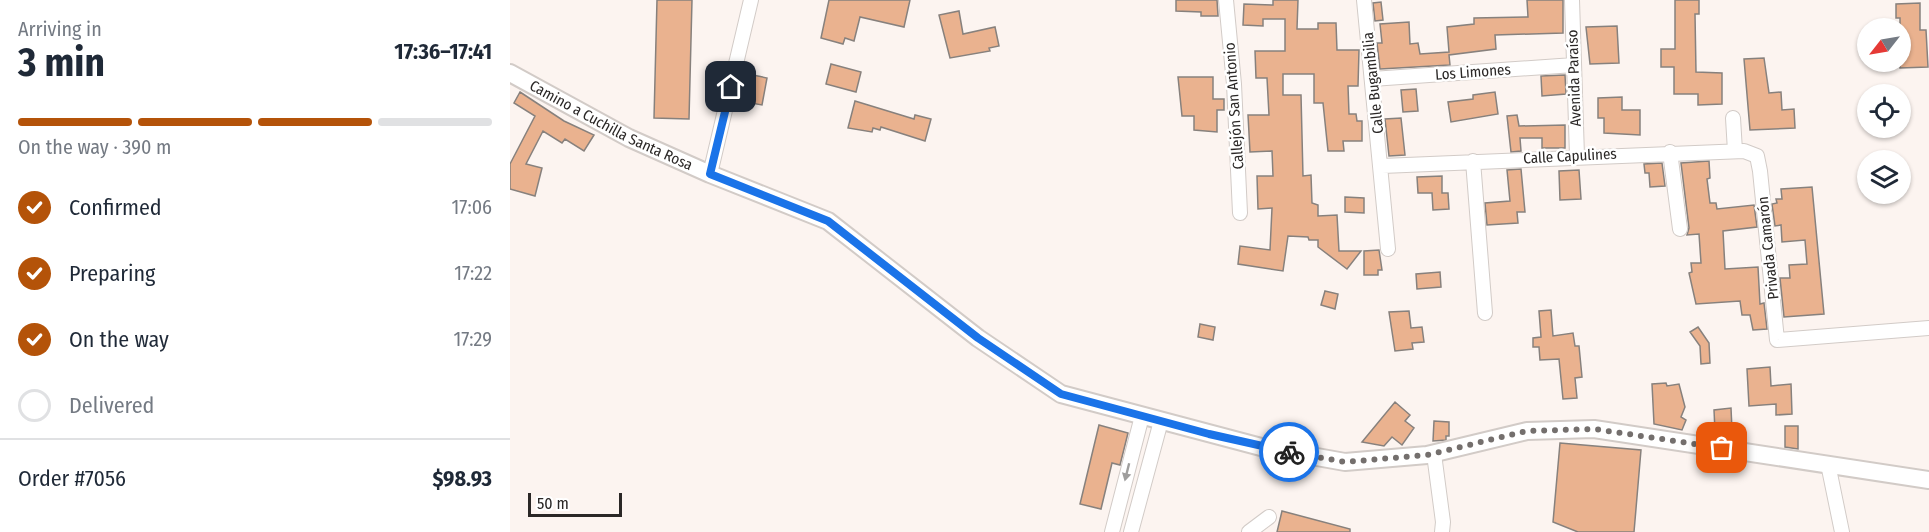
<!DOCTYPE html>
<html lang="en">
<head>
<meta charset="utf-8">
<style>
  :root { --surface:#fff; --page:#f6f6f7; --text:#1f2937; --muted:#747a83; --line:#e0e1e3; --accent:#b45309 }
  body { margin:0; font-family:"Fira Sans Condensed",sans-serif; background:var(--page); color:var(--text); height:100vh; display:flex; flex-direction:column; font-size:22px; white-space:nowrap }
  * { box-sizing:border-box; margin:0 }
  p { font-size:20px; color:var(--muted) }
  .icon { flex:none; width:33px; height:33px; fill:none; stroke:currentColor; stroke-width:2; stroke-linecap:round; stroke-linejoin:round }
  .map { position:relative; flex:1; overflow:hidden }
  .panel { display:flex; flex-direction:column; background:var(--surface); width:510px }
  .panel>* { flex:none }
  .needle { width:39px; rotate:239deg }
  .fabs { position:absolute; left:1347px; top:18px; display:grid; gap:12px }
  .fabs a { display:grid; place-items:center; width:54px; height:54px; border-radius:50%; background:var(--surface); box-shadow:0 2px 4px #0004; font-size:30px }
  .scale { position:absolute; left:18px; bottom:15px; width:94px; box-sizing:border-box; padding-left:6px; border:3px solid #2a2726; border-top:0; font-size:16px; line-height:21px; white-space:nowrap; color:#2a2726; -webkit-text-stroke:4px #fff; paint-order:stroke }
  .pin { position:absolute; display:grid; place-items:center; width:51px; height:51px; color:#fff; margin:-26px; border-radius:12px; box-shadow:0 3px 9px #0006 }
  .courier { position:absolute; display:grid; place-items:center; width:60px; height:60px; margin:-30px; border:4px solid #1a73e8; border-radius:50%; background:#fff; color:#222; box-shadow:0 2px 8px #0007 }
  .headline em { font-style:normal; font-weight:700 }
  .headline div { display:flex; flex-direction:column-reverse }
  .headline { display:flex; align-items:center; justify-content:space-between; height:102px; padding:0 18px }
  h1 { font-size:39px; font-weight:700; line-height:45px }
  .bar { display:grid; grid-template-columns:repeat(4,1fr); gap:9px 6px; align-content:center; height:72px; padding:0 18px }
  .bar i { height:8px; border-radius:4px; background:var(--line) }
  .bar .current { background:var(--accent) }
  .bar p { grid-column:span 4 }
  .line { display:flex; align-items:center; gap:15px; padding:0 18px; border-top:2px solid var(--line) }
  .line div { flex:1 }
  ol { padding:0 18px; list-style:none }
  li { display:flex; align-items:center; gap:18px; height:66px }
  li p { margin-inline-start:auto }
  li .icon { padding:6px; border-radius:50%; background:var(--accent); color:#fff; stroke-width:4 }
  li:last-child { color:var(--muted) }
  li i { width:33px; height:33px; border:3px solid var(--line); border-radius:50% }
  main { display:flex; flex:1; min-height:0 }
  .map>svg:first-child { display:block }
  .building { fill:#eab28f; stroke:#87817d; stroke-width:1.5 }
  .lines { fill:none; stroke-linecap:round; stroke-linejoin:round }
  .minor-casing { stroke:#d2cbc7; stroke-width:16 }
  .tertiary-casing { stroke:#d2cbc7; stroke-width:20 }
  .minor { stroke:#fff; stroke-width:14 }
  .tertiary { stroke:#fff; stroke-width:16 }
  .oneway { fill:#9f9e9d }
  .done { stroke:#746f6d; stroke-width:6; stroke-dasharray:0 10.8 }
  .route { stroke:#1a73e8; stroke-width:8 }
  .labels { text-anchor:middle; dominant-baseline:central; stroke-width:5; stroke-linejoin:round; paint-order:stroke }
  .street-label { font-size:15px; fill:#2a2726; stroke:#fff }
</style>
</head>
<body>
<main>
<section class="panel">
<div class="headline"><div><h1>3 min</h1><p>Arriving in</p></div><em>17:36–17:41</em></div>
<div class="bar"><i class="current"></i><i class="current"></i><i class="current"></i><i></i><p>On the way · 390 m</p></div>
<ol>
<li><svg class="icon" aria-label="check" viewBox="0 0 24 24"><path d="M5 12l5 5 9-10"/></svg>Confirmed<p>17:06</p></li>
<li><svg class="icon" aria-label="check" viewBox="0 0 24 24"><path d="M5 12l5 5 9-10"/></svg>Preparing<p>17:22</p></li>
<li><svg class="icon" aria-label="check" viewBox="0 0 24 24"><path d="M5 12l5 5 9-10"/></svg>On the way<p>17:29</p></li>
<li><i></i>Delivered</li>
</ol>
<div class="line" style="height:78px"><div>Order #7056</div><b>$98.93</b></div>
</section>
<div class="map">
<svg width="1419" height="532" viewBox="0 0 1419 532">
  <rect width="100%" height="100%" fill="#fcf4f0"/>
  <path class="building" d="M 147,0 L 182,0 L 179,119 L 144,118 Z
    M 319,0 L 400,0 L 394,27 L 350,17 L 344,41 L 335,38 L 333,44 L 311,38 Z
    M 666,0 L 707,0 L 708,16 L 691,16 L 691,12 L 666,11 Z
    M 763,0 L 788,0 L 787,29 L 808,29 L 808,23 L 826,23 L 827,50 L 849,50 L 848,86 L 838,86 L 839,114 L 846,114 L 847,121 L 852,121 L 852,141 L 833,141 L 834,151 L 818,151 L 813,103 L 804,103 L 804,74 L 773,74 L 773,95 L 791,95 L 793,176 L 801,175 L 802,203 L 808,205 L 808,216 L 827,215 L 829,251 L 851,251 L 837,269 L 808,247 L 808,240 L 799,240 L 798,237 L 778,236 L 773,271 L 728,264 L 730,246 L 760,250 L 762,208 L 748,209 L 747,176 L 763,176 L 762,151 L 740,152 L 738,115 L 759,115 L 757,78 L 746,78 L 745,51 L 775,51 L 775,19 L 753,19 L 753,26 L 733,25 L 734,4 L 763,5 Z
    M 1017,0 L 1053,0 L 1053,33 L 985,35 L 986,49 L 939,55 L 940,65 L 870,69 L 867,43 L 872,43 L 870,24 L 899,22 L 900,44 L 908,43 L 910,54 L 939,52 L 937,27 L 964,24 L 964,18 L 1018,17 Z
    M 1165,0 L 1189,0 L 1189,14 L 1185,14 L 1186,72 L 1212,73 L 1212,104 L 1188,105 L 1188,94 L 1164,94 L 1164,67 L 1151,67 L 1151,49 L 1165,49 Z
    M 871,2 L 873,20 L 865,21 L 863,3 Z
    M 1410,3 L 1410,30 L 1416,30 L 1418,67 L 1390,68 L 1390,18 L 1386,18 L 1386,4 Z
    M 449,11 L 453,34 L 485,27 L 489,46 L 479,48 L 480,51 L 440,58 L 429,15 Z
    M 1107,26 L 1109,63 L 1080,64 L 1076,27 Z
    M 1254,58 L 1259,93 L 1271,92 L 1272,110 L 1284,109 L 1285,128 L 1240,130 L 1234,59 Z
    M 321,64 L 351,72 L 346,92 L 316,84 Z
    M 243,75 L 257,78 L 252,105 L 235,102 Z
    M 1055,75 L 1056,94 L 1032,96 L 1031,76 Z
    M 668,77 L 703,77 L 703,99 L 714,99 L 714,110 L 707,110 L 707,132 L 684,130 L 684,116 L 672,116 Z
    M 906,89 L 908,111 L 893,112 L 891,90 Z
    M 10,92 L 54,121 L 84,135 L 74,151 L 55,139 L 52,143 L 33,131 L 16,164 L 32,168 L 25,196 L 0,189 L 0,164 L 25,116 L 4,103 Z
    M 985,92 L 988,114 L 941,122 L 938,102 L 963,99 L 963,95 Z
    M 1112,97 L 1112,110 L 1130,110 L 1130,135 L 1094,133 L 1094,118 L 1088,118 L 1088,98 Z
    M 345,101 L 404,119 L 405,115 L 421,119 L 415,141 L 371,127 L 370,130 L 363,128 L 362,132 L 338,128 Z
    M 1007,115 L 1009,126 L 1055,125 L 1055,148 L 1032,148 L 1032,138 L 1010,138 L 1011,151 L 1001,152 L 997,116 Z
    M 891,118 L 895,155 L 879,156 L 875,119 Z
    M 1199,161 L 1200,178 L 1197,179 L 1200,203 L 1206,203 L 1207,209 L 1244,205 L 1247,227 L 1213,231 L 1215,269 L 1248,267 L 1250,304 L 1254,303 L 1257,329 L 1243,330 L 1240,315 L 1232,315 L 1230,301 L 1186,304 L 1179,273 L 1182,272 L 1181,263 L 1191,263 L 1189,234 L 1177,235 L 1179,228 L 1171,163 Z
    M 1152,163 L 1155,186 L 1140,187 L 1139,173 L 1135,173 L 1134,164 Z
    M 1011,169 L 1015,212 L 1007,212 L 1008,223 L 977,225 L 975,203 L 1000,201 L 997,170 Z
    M 1069,170 L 1071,199 L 1050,200 L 1049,171 Z
    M 932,176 L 932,193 L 938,193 L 939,209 L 923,210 L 922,193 L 908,193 L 907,177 Z
    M 1302,187 L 1314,314 L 1274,317 L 1270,278 L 1280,278 L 1279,265 L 1297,264 L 1295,240 L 1272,242 L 1271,225 L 1265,226 L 1262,204 L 1267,203 L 1266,199 L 1272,199 L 1271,189 Z
    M 835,197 L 854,198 L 854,213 L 835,212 Z
    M 869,250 L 872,270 L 868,270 L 868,275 L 854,275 L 854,251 Z
    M 930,272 L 931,287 L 907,289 L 906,274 Z
    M 815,291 L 828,294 L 825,309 L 811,305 Z
    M 1041,310 L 1043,336 L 1063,333 L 1065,346 L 1069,346 L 1072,377 L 1065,378 L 1067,398 L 1053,399 L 1049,359 L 1030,360 L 1029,347 L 1023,347 L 1023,338 L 1031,337 L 1029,311 Z
    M 899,311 L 901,328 L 912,327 L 914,342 L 902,343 L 903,349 L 885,351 L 879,312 Z
    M 690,324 L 705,327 L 703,340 L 688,337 Z
    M 1188,327 L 1199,343 L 1200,363 L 1191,364 L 1190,346 L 1180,332 Z
    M 1260,367 L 1261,386 L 1281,384 L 1282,414 L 1266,415 L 1266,404 L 1239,406 L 1237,369 Z
    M 1156,383 L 1157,386 L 1169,384 L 1175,407 L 1171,417 L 1176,420 L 1172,430 L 1144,424 L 1142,384 Z
    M 885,402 L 900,415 L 895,421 L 904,428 L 892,445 L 882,437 L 874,446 L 852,442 Z
    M 1221,408 L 1222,430 L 1205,431 L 1204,410 Z
    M 924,421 L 939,422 L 939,436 L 936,436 L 936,440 L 923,441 Z
    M 589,425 L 618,433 L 610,465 L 602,463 L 591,509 L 570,504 Z
    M 1275,426 L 1288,426 L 1288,449 L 1275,447 Z
    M 1050,443 L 1131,450 L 1124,532 L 1068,532 L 1043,522 Z
    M 772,511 L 840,529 L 840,532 L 767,532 Z"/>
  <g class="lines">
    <g class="minor-casing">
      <path id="minor" d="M 716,0 L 724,84 L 730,213
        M 854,0 L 878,249
        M 1062,0 L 1067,156
        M 862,79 L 1064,65
        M 1223,118 L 1225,151
        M 1160,152 L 1170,229
        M 963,161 L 975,313
        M 872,166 L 1234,151 L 1247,156 L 1250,171 L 1267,340 L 1419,328
        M 200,174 L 241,0
        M 924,454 L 933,522 L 932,532
        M 1318,464 L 1332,532
        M 602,532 L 632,416
        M 621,532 L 651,421
        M 739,532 L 759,517"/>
    </g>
    <g class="tertiary-casing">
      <g id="tertiary">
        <path id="s1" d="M 0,73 L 119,138 L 200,174 L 318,221 L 468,338 L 551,394 L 751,447 L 835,462 L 917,455 L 1017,431 L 1084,429 L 1419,480"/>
      </g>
    </g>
    <use href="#minor" class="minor"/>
    <use href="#tertiary" class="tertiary"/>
  </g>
  <defs><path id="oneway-solid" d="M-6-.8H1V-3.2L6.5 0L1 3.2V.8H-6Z" transform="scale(1.5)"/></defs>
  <use class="oneway" href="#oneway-solid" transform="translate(617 472) rotate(104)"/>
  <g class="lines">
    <path class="done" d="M 779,452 L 835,462 L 917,455 L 1017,431 L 1084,429 L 1212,448"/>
    <path class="route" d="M 221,87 L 200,174 L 318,221 L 468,338 L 551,394 L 699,434 L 779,452"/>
  </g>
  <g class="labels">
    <g class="street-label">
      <text transform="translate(963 72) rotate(-4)">Los Limones</text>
      <text transform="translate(1064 78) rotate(-92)">Avenida Paraíso</text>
      <text transform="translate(863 83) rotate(-96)">Calle Bugambilia</text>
      <text transform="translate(724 106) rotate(-94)">Callejón San Antonio</text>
      <text stroke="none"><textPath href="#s1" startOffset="114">Camino a Cuchilla Santa Rosa</textPath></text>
      <text transform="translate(1060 156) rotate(-3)">Calle Capulines</text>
      <text transform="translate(1258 248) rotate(-96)">Privada Camarón</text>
    </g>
  </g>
</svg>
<div class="fabs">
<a><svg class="needle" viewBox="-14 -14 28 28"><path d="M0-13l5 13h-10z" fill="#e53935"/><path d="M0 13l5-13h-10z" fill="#747a83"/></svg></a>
<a><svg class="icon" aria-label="locate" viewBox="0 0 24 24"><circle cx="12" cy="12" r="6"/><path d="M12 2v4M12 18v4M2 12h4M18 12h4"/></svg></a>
<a><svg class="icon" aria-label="layers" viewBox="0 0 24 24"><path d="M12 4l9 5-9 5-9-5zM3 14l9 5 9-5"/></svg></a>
</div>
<div class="scale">50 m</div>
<div class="pin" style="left:1212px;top:448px;background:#ea580c"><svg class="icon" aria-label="bag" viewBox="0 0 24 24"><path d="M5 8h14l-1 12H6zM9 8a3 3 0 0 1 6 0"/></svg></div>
<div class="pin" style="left:221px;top:87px;background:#1f2937"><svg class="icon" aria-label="home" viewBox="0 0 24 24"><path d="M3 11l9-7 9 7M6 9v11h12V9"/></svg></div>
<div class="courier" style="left:779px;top:452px"><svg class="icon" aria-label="bike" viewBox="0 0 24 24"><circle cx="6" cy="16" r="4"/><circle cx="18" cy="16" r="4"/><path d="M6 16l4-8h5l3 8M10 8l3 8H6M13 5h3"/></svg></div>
</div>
</main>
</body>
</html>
